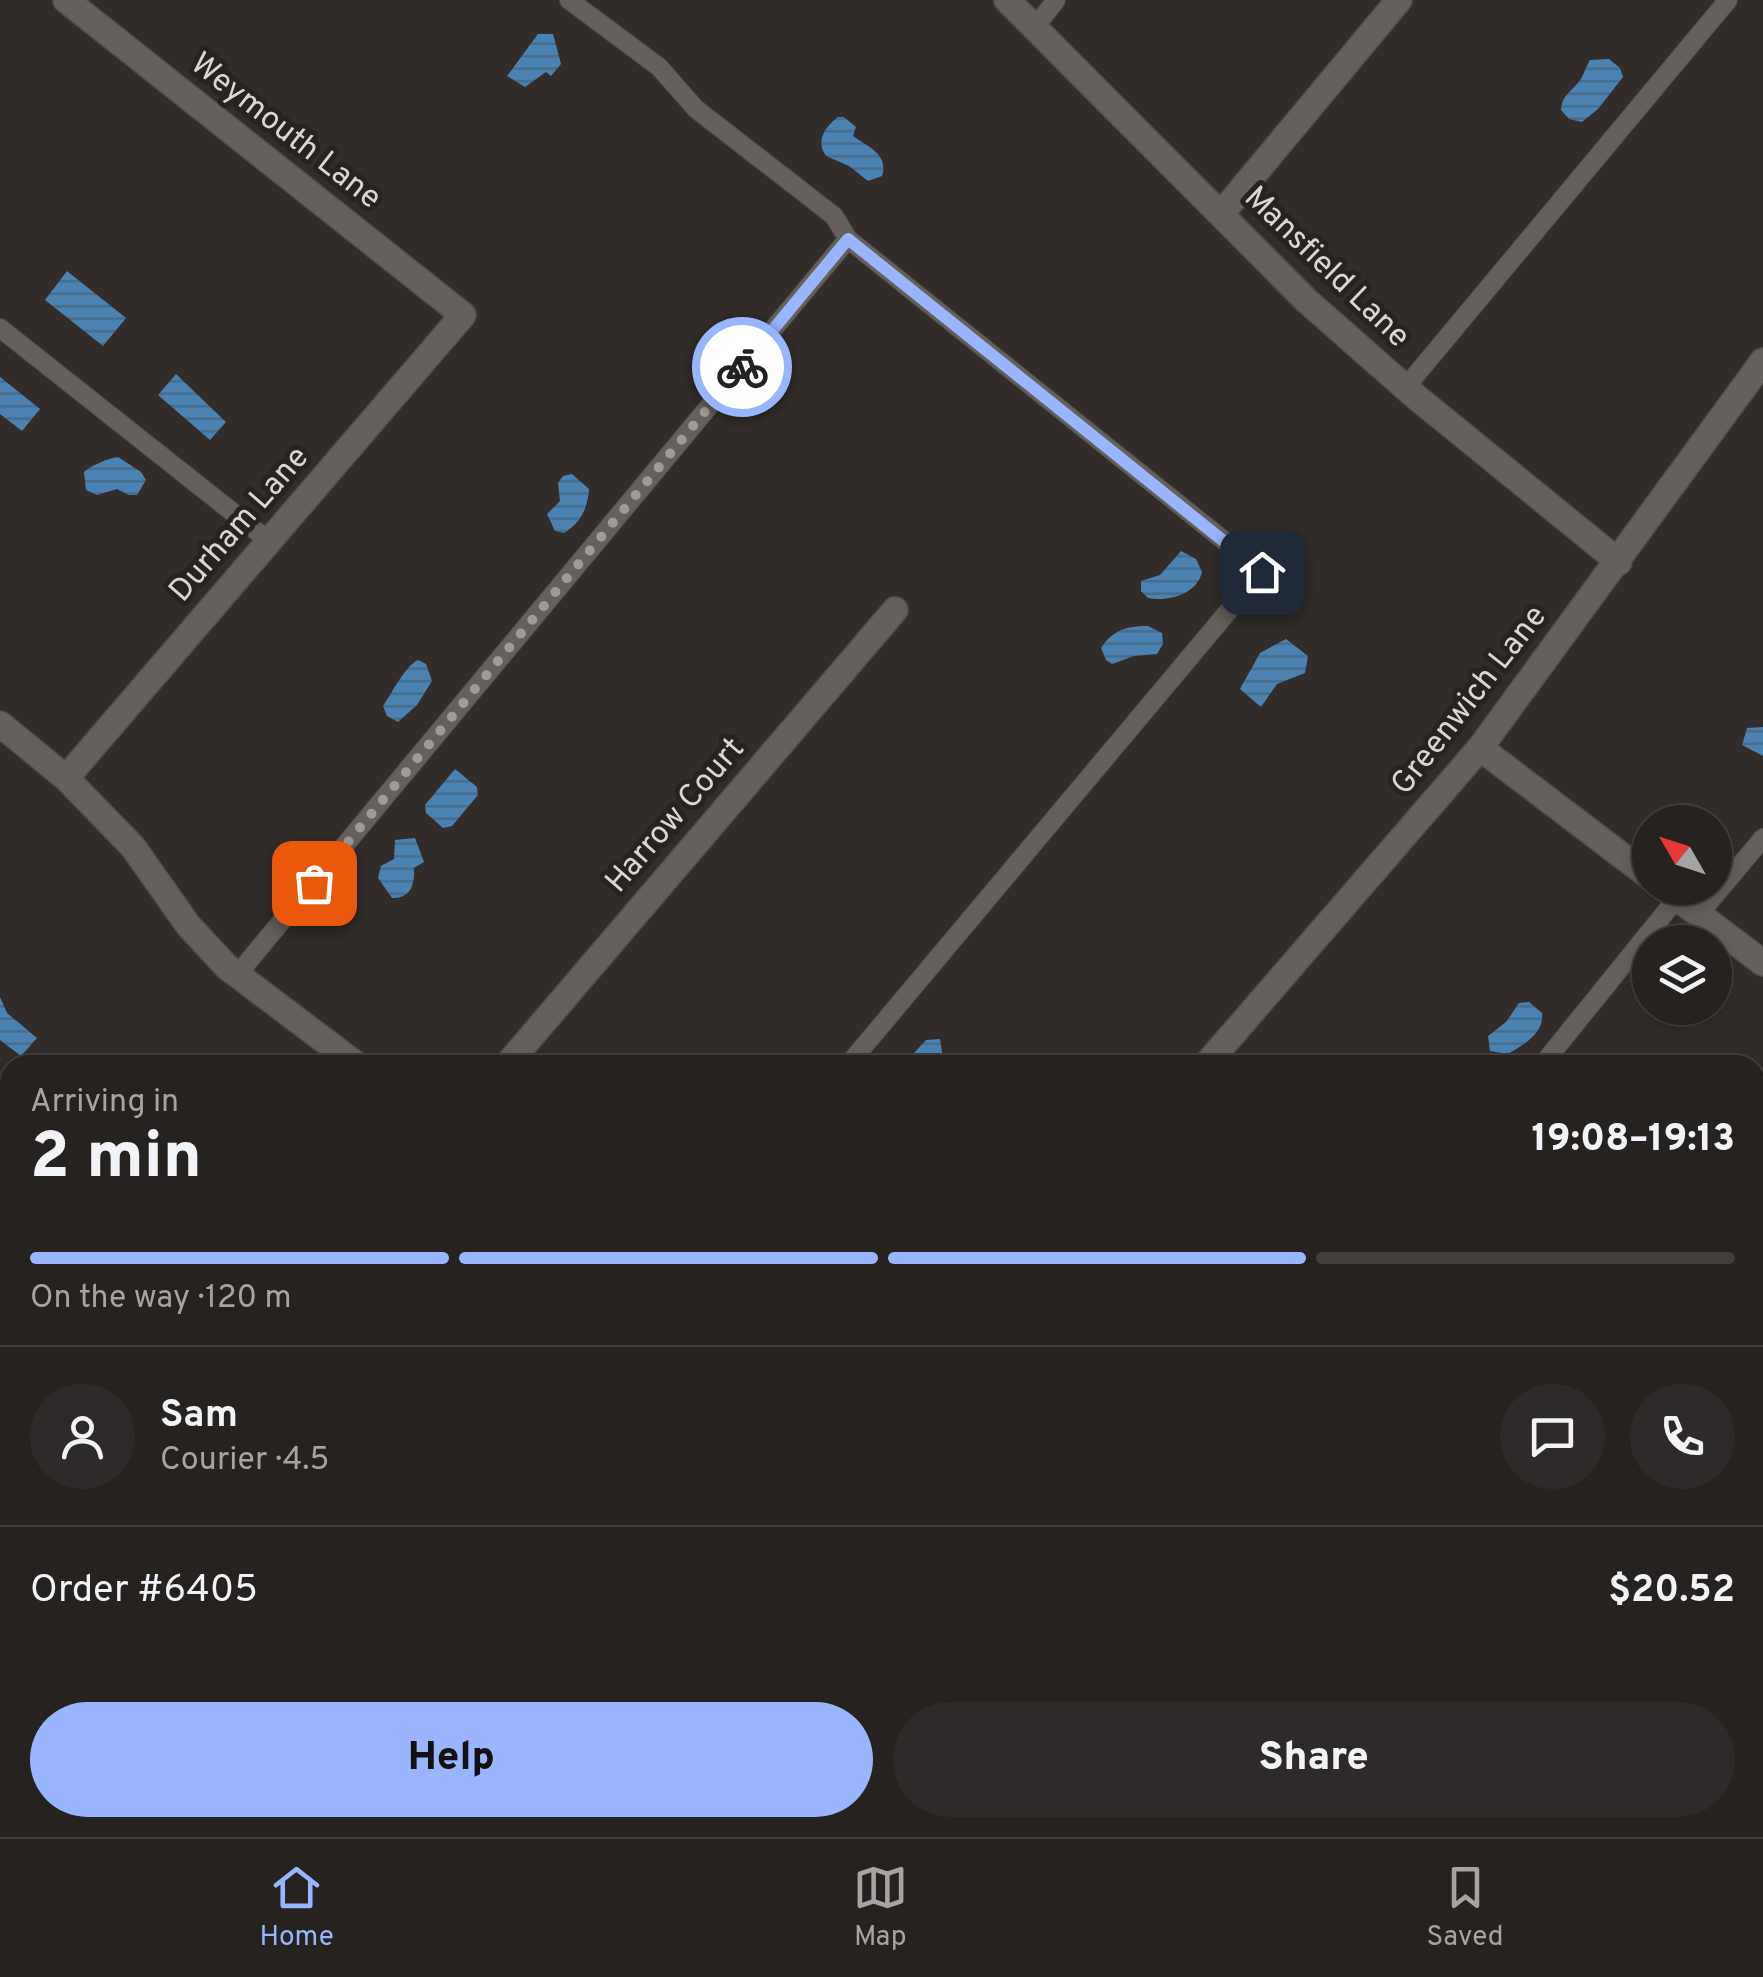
<!DOCTYPE html>
<html lang="en">
<head>
<meta charset="utf-8">
<style>
  :root { --surface:#262220; --page:#2e2a29; --text:#f1f3f6; --muted:#a4a4a5; --line:#423f3e; --accent:#99b5fd }
  body { margin:0; font-family:Overpass,sans-serif; background:var(--page); color:var(--text); height:100vh; display:flex; flex-direction:column; font-size:38px; white-space:nowrap }
  * { box-sizing:border-box; margin:0 }
  p { font-size:32px; color:var(--muted) }
  .icon { flex:none; width:55px; height:55px; fill:none; stroke:currentColor; stroke-width:2; stroke-linecap:round; stroke-linejoin:round }
  .map { position:relative; flex:1; overflow:hidden }
  .panel { position:absolute; left:0px; top:1055px; width:1765px; height:782px; display:flex; flex-direction:column; background:var(--surface); border-radius:30px 30px 0 0; box-shadow:0 5px 15px #0003,0 0 0 2px var(--line) }
  .panel>* { flex:none }
  .needle { width:65px; rotate:309deg }
  .controls { position:absolute; left:1632px; top:805px; display:grid; gap:20px }
  .controls a { display:grid; place-items:center; width:100px; height:100px; border-radius:50%; background:var(--surface); box-shadow:0 5px 15px #0003,0 0 0 2px var(--line); font-size:50px }
  .pin { position:absolute; display:grid; place-items:center; width:85px; height:85px; color:#fff; margin:-42px; border-radius:20px; box-shadow:0 5px 15px #0006 }
  .courier { position:absolute; display:grid; place-items:center; width:100px; height:100px; margin:-50px; border:8px solid #99b5fd; border-radius:50%; background:#fff; color:#222; box-shadow:0 2px 12px #0007 }
  .head em { font-style:normal; font-weight:800 }
  .head div { display:flex; flex-direction:column-reverse }
  .head { display:flex; align-items:center; justify-content:space-between; height:170px; padding:0 30px }
  h1 { font-size:65px; font-weight:800; line-height:75px }
  .bar { display:grid; grid-template-columns:repeat(4,1fr); gap:15px 10px; align-content:center; height:120px; padding:0 30px }
  .bar i { height:12px; border-radius:8px; background:var(--line) }
  .bar .selected { background:var(--accent) }
  .bar p { grid-column:span 4 }
  .line { display:flex; align-items:center; gap:25px; padding:0 30px; border-top:2px solid var(--line) }
  .line div { flex:1 }
  .round { display:grid; place-items:center; flex:none; width:105px; height:105px; border-radius:52px; background:var(--page) }
  .action { display:flex; gap:20px; margin-top:auto; padding:20px 30px }
  .action a { flex:1; height:115px; border-radius:60px; background:var(--accent); color:#111; font-size:40px; font-weight:800; line-height:115px; text-align:center }
  .action a+a { background:var(--page); color:var(--text) }
  .dock { display:flex; justify-content:space-around; align-items:center; height:140px; border-top:2px solid var(--line); background:var(--surface); font-size:28px; color:var(--muted) }
  .dock a { display:grid; justify-items:center; gap:5px }
  .dock .selected { color:var(--accent) }
  .map>svg:first-child { display:block }
  .water { fill:url(#water-rules) }
  .lines { fill:none; stroke-linecap:round; stroke-linejoin:round }
  .lane-casing { stroke:#4f4b48; stroke-width:20 }
  .street-casing { stroke:#4f4b48; stroke-width:28 }
  .lane { stroke:#65605c; stroke-width:18 }
  .street { stroke:#65605c; stroke-width:25 }
  .done { stroke:#9f9b98; stroke-width:10; stroke-dasharray:0 18 }
  .route { stroke:#99b5fd; stroke-width:12 }
  .labels { text-anchor:middle; dominant-baseline:central; stroke-width:10; stroke-linejoin:round; paint-order:stroke }
  .street-label { font-size:32px; fill:#d9d6d3; stroke:#282320 }
</style>
</head>
<body>
<div class="map">
<svg width="1763" height="1837" viewBox="0 0 1763 1837">
  <defs>
    <pattern id="water-rules" width="6" height="5" patternUnits="userSpaceOnUse" patternTransform="scale(2.5)"><rect width="6" height="5" fill="#4a83b2"/><path d="M0 2.5h6" fill="none" stroke="#476c8a"/></pattern>
  </defs>
  <rect width="100%" height="100%" fill="#322d2a"/>
  <path class="water" d="M 538,34 L 553,34 L 561,64 L 551,76 L 546,72 L 525,87 L 507,76 Z
    M 1609,59 L 1620,68 L 1623,77 L 1598,109 L 1582,122 L 1569,119 L 1561,110 C 1562,92 1576,90 1583,75 C 1585,70 1587,65 1590,60 Z
    M 838,117 L 844,117 L 856,127 L 853,136 C 868,147 889,154 882,176 L 868,181 L 849,166 L 826,156 C 815,141 825,127 838,117 Z
    M 67,271 L 126,318 L 103,346 L 45,300 Z
    M 176,374 L 226,422 L 210,440 L 158,395 Z
    M 0,377 L 40,409 L 22,431 L 0,414 Z
    M 118,457 L 141,472 L 146,480 L 137,495 L 129,495 L 117,489 L 97,495 L 86,490 L 84,472 C 90,466 109,458 118,457 Z
    M 572,474 L 589,489 C 588,507 581,523 564,533 L 555,531 L 547,514 L 560,501 L 558,483 L 563,476 Z
    M 1181,551 L 1196,559 L 1202,572 C 1197,594 1169,602 1148,598 L 1141,591 L 1141,581 L 1160,575 Z
    M 1148,626 L 1162,633 L 1163,644 L 1157,654 L 1134,656 L 1112,664 L 1106,660 L 1101,648 C 1113,630 1126,626 1148,626 Z
    M 1286,639 L 1308,656 L 1305,673 L 1277,684 L 1261,707 L 1240,689 L 1260,653 Z
    M 418,660 L 426,664 L 432,681 L 417,705 L 398,722 L 387,716 L 383,706 C 392,693 405,666 418,660 Z
    M 1763,727 L 1763,756 L 1742,745 L 1747,728 Z
    M 455,769 L 477,787 L 478,795 L 452,826 L 443,828 L 426,813 L 425,805 Z
    M 415,838 L 424,862 L 414,868 C 415,884 411,899 392,898 L 378,878 L 381,866 L 394,859 L 395,840 Z
    M 0,997 L 7,1013 L 37,1038 L 21,1056 L 0,1040 Z
    M 1529,1002 L 1542,1013 C 1544,1034 1524,1044 1508,1054 L 1490,1051 L 1488,1036 L 1506,1022 L 1519,1003 Z
    M 940,1039 L 944,1065 L 903,1065 L 926,1040 Z"/>
  <g class="lines">
    <g class="lane-casing">
      <path id="lane" d="M 569,0 L 659,67 L 696,109 L 834,216 L 848,239
        M 1035,27 L 1056,0
        M 0,328 L 269,541
        M 1405,388 L 1728,0
        M 1699,914 L 1763,838
        M 237,975 L 848,239 L 1262,571 L 848,1065
        M 1542,1065 L 1677,898
        M 0,1107 L 10,1115
        M 1755,1663 L 1763,1670
        M 0,1819 L 21,1837
        M 902,1837 L 910,1828"/>
    </g>
    <g class="street-casing">
      <path id="street" d="M 66,0 L 463,315 L 66,778
        M 1007,0 L 1307,301 L 1415,396 L 1619,562
        M 1221,214 L 1399,0
        M 0,724 L 66,778 L 133,847 L 188,925 L 227,967 L 357,1065
        M 1480,748 L 1650,877
        M 1664,888 L 1763,963
        M 507,1065 L 895,610
        M 1206,1065 L 1480,748 L 1763,361
        M 1755,1241 L 1763,1233
        M 1755,1319 L 1763,1325
        M 0,1425 L 10,1438
        M 472,1837 L 473,1828
        M 1283,1837 L 1291,1828"/>
    </g>
    <use href="#lane" class="lane"/>
    <use href="#street" class="street"/>
  </g>
  <g class="lines">
    <path class="done" d="M 314,883 L 742,367"/>
    <path class="route" d="M 742,367 L 848,239 L 1262,572"/>
  </g>
  <g class="labels">
    <g class="street-label">
      <text transform="translate(285 132) rotate(38)">Weymouth Lane</text>
      <text transform="translate(1326 268) rotate(44)">Mansfield Lane</text>
      <text transform="translate(240 525) rotate(-49)">Durham Lane</text>
      <text transform="translate(1470 701) rotate(-52)">Greenwich Lane</text>
      <text transform="translate(676 816) rotate(-49)">Harrow Court</text>
    </g>
  </g>
</svg>
<div class="controls">
<a><svg class="needle" viewBox="-14 -14 28 28"><path d="M0-13l5 13h-10z" fill="#e53935"/><path d="M0 13l5-13h-10z" fill="#a4a4a5"/></svg></a>
<a><svg class="icon" aria-label="layers" viewBox="0 0 24 24"><path d="M12 4l9 5-9 5-9-5zM3 14l9 5 9-5"/></svg></a>
</div>
<div class="pin" style="left:314px;top:883px;background:#ea580c"><svg class="icon" aria-label="bag" viewBox="0 0 24 24"><path d="M5 8h14l-1 12H6zM9 8a3 3 0 0 1 6 0"/></svg></div>
<div class="pin" style="left:1262px;top:572px;background:#1f2937"><svg class="icon" aria-label="home" viewBox="0 0 24 24"><path d="M3 11l9-7 9 7M6 9v11h12V9"/></svg></div>
<div class="courier" style="left:742px;top:367px"><svg class="icon" aria-label="bike" viewBox="0 0 24 24"><circle cx="6" cy="16" r="4"/><circle cx="18" cy="16" r="4"/><path d="M6 16l4-8h5l3 8M10 8l3 8H6M13 5h3"/></svg></div>
<section class="panel">
<div class="head"><div><h1>2 min</h1><p>Arriving in</p></div><em>19:08–19:13</em></div>
<div class="bar"><i class="selected"></i><i class="selected"></i><i class="selected"></i><i></i><p>On the way · 120 m</p></div>
<div class="line" style="height:180px"><a class="round"><svg class="icon" aria-label="person" viewBox="0 0 24 24"><circle cx="12" cy="8" r="4"/><path d="M4 21q1-7 8-7t8 7"/></svg></a><div><b>Sam</b><p>Courier · 4.5</p></div><a class="round"><svg class="icon" aria-label="chat" viewBox="0 0 24 24"><path d="M4 5h16v11H9l-5 4z"/></svg></a><a class="round"><svg class="icon" aria-label="phone" viewBox="0 0 24 24"><path d="M5 4h4l2 5-3 2q2 4 5 5l2-3 5 2v4C11 20 4 13 5 4z"/></svg></a></div>
<div class="line" style="height:130px"><div>Order #6405</div><b>$20.52</b></div>
<div class="action"><a>Help</a><a>Share</a></div>
</section>
</div>
<nav class="dock">
<a class="selected"><svg class="icon" aria-label="home" viewBox="0 0 24 24"><path d="M3 11l9-7 9 7M6 9v11h12V9"/></svg>Home</a>
<a><svg class="icon" aria-label="map" viewBox="0 0 24 24"><path d="M3 6l6-2 6 2 6-2v14l-6 2-6-2-6 2zM9 4v14M15 6v14"/></svg>Map</a>
<a><svg class="icon" aria-label="saved" viewBox="0 0 24 24"><path d="M7 4h10v16l-5-4-5 4z"/></svg>Saved</a>
</nav>
</body>
</html>
